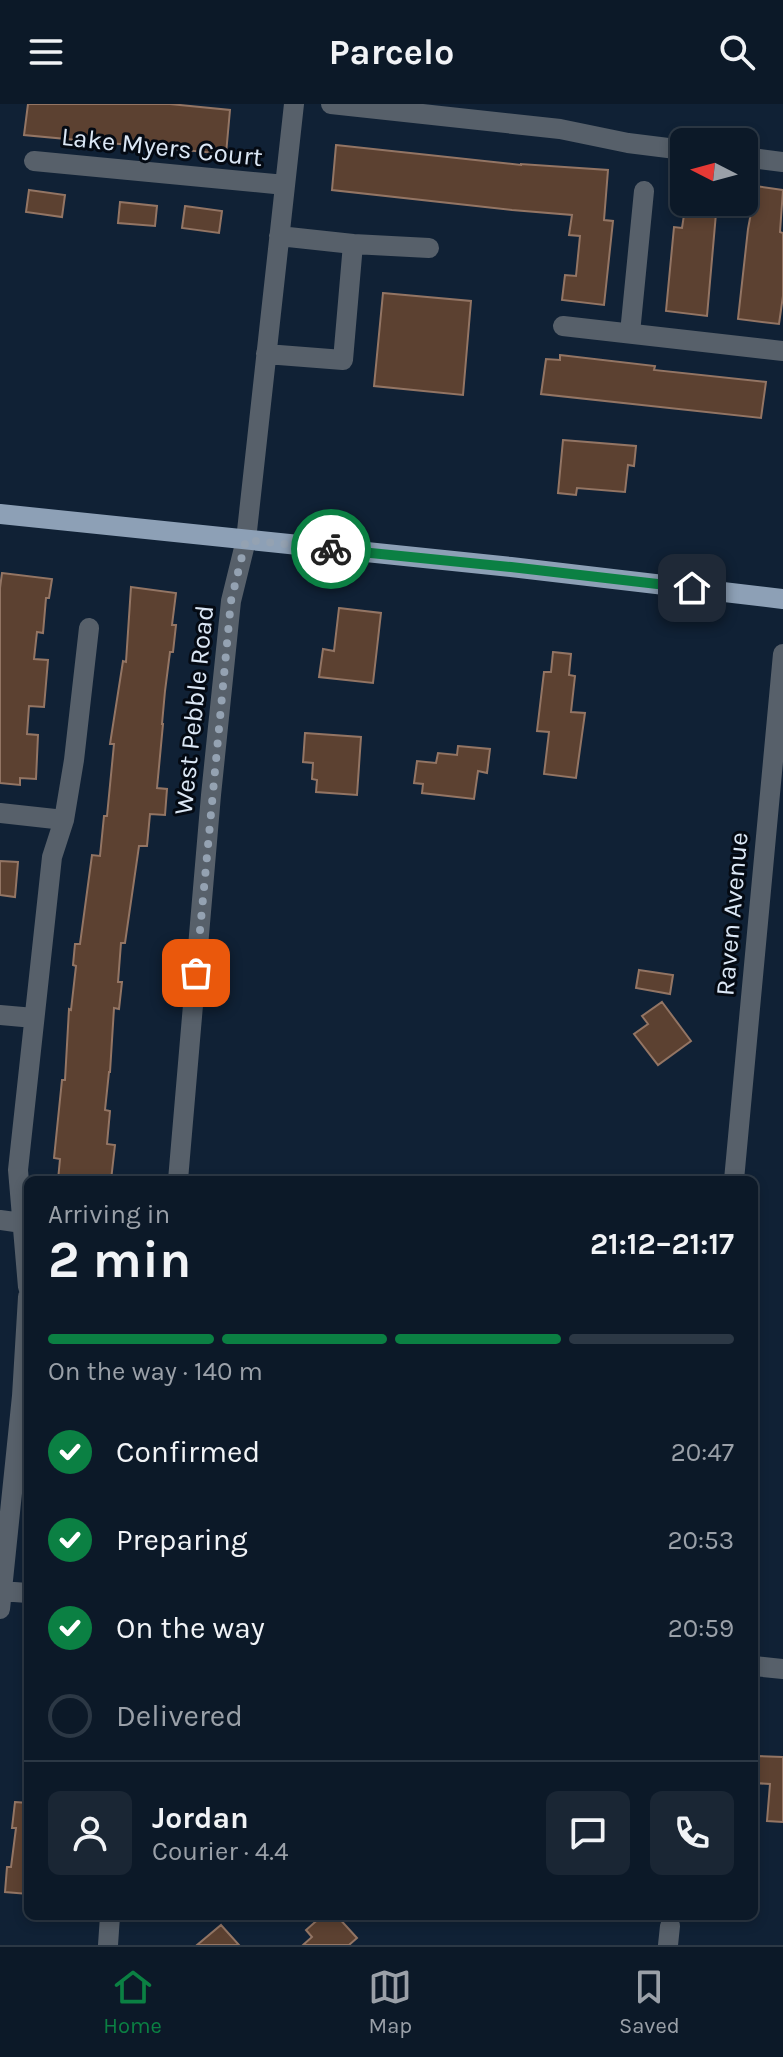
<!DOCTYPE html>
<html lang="en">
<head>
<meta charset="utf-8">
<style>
  :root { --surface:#0c1928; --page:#1a2634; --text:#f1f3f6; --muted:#9aa0a8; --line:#2c3845; --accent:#0b8043 }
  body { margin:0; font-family:Karla,sans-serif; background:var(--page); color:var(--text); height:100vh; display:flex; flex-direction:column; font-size:30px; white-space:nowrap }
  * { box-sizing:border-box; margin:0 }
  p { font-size:26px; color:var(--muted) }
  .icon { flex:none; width:44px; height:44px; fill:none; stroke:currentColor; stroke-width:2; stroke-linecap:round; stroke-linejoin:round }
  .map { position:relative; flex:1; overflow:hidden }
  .details { position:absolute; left:24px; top:1072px; width:734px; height:744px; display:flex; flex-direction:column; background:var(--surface); border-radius:12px; box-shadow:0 4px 12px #0003,0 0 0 2px var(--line) }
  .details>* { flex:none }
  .needle { width:52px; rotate:276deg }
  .fabs { position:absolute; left:670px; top:24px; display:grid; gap:16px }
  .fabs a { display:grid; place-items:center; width:88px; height:88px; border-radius:12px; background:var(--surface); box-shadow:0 4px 12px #0003,0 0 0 2px var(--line); font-size:40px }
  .pin { position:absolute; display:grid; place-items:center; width:68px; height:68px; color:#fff; margin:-34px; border-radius:16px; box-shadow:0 4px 12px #0006 }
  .courier { position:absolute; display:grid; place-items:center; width:80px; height:80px; margin:-40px; border:6px solid #0b8043; border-radius:50%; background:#fff; color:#222; box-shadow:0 2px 10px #0007 }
  .head em { font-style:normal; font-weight:700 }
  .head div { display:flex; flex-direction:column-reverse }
  .head { display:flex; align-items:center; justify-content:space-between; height:136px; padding:0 24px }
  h1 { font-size:52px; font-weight:700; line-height:60px }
  .bar { display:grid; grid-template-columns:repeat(4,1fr); gap:12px 8px; align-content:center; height:96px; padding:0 24px }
  .bar i { height:10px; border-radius:6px; background:var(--line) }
  .bar .current { background:var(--accent) }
  .bar p { grid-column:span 4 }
  .line { display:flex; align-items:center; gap:20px; padding:0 24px; border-top:2px solid var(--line) }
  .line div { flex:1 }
  .round { display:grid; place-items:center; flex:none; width:84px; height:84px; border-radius:12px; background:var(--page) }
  ol { padding:0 24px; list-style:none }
  li { display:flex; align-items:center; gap:24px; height:88px }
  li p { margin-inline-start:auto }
  li .icon { padding:8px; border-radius:50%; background:var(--accent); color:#fff; stroke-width:4 }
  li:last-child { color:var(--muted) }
  li i { width:44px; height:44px; border:4px solid var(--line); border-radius:50% }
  header { display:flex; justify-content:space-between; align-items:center; height:104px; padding:0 24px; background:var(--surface); font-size:36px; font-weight:700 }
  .tabs { display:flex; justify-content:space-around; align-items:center; height:112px; border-top:2px solid var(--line); background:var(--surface); font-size:22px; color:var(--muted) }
  .tabs a { display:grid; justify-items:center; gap:4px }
  .tabs .current { color:var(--accent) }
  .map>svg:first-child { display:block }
  .building { fill:#5c4131; stroke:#937564; stroke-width:2 }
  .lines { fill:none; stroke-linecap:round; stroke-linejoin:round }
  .minor { stroke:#57606a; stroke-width:20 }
  .major { stroke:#8da0b6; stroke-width:20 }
  .done { stroke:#94a2b2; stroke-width:8; stroke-dasharray:0 14.4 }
  .route { stroke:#0b8043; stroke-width:10 }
  .labels { text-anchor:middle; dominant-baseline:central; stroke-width:6; stroke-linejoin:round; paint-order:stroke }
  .street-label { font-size:26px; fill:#dbe7f5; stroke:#040a13 }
</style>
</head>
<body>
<header><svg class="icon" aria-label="menu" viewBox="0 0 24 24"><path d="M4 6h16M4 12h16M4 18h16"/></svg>Parcelo<svg class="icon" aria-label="search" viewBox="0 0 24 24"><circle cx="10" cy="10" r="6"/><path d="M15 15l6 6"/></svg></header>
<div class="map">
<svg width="783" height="1841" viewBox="0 0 783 1841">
  <rect width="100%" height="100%" fill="#102135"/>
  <path class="building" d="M 28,0 L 170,0 L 230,6 L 226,50 L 24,31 Z
    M 336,41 L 521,61 L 521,60 L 608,66 L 604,116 L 613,117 L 604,201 L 562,196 L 565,171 L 576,172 L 580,132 L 569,131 L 572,111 L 512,106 L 332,86 Z
    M 756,82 L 783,86 L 780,128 L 783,129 L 783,192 L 779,220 L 738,215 L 748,125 Z
    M 29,86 L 65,91 L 62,113 L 26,108 Z
    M 120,98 L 157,102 L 155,122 L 118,119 Z
    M 686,98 L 717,98 L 707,212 L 666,207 L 674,123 L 682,124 Z
    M 185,102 L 222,107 L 219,129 L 182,124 Z
    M 383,189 L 471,197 L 463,291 L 374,282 Z
    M 560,251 L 655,262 L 654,266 L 766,278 L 761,314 L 541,290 L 546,255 L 560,256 Z
    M 563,336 L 636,342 L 634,362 L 628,361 L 625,388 L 577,384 L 576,391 L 558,389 Z
    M 2,469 L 52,475 L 49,494 L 46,494 L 43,529 L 37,528 L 34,555 L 48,556 L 44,603 L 29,602 L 27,630 L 38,631 L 36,675 L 20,674 L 20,681 L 0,679 L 0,484 Z
    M 131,483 L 176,489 L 172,521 L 176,521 L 173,548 L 170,548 L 165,587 L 162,620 L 163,620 L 157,684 L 167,685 L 165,711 L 150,710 L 147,742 L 139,742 L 125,839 L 121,839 L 118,878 L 122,878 L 119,905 L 114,904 L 110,968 L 109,968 L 105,1006 L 110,1007 L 107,1040 L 115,1041 L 111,1076 L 58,1076 L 60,1055 L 54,1054 L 62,976 L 65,976 L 69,905 L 71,906 L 76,862 L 73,861 L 75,840 L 80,840 L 92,751 L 100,752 L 104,712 L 107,712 L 114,640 L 110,640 L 123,557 L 126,558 Z
    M 339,504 L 381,509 L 373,579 L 319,573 L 323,545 L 334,547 Z
    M 553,548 L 571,550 L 569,571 L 575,572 L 571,608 L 585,609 L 576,674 L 544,670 L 549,628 L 537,627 L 544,568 L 551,568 Z
    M 305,629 L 361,633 L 357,691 L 316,688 L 317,676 L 312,675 L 313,659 L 303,658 Z
    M 458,642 L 490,645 L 487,669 L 478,667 L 474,695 L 422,689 L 423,680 L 414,679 L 417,657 L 436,659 L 438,649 L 457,651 Z
    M 0,757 L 18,758 L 15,793 L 0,791 Z
    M 639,866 L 673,871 L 670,890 L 636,884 Z
    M 662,898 L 691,937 L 658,961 L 634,930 L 648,920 L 642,912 Z
    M 757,1652 L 783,1653 L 783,1718 L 767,1717 L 770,1680 L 754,1679 Z
    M 15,1698 L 28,1699 L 28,1790 L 5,1788 L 7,1763 L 11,1763 L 16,1724 L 12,1724 Z
    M 322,1812 L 337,1812 L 357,1834 L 349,1841 L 303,1841 L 312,1833 L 306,1826 Z
    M 221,1821 L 239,1841 L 197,1841 Z"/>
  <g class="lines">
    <path class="minor" d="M 331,0 L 560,25 L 628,39 L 684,46
      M 744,53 L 783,58
      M 34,57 L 285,81
      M 279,132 L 353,140
      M 563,222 L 783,247
      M 630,229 L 644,87
      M 266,250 L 343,256 L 353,140 L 429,144
      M 0,709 L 64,716
      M 0,911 L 34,914
      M 178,1076 L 211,691 L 231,497 L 246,436 L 294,0
      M 734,1076 L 783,550
      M 0,1116 L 22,1119
      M 28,1183 L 18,1066 L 52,753 L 64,716 L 74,656 L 89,524
      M 0,1487 L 28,1489
      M 0,1505 L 22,1292 L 28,1193
      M 754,1562 L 783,1565
      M 108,1841 L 110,1812
      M 668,1841 L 670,1822"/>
    <path class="major" d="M 0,410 L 511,463 L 783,495"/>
  </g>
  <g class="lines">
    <path class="done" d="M 196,869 L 231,497 L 246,436 L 331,445"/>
    <path class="route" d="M 331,445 L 511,463 L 692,484"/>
  </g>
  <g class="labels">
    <g class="street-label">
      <text transform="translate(162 43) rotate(6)">Lake Myers Court</text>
      <text transform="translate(194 606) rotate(-84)">West Pebble Road</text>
      <text transform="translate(732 810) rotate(-85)">Raven Avenue</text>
    </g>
  </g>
</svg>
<div class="fabs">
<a><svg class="needle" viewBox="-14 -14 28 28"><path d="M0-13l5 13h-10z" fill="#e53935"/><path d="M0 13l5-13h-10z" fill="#9aa0a8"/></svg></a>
</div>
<div class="pin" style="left:196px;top:869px;background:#ea580c"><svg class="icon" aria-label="bag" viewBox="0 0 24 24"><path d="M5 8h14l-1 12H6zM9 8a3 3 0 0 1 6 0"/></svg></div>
<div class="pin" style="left:692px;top:484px;background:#1f2937"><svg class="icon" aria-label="home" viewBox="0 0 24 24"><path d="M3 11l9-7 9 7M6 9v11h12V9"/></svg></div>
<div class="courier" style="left:331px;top:445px"><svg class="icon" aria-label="bike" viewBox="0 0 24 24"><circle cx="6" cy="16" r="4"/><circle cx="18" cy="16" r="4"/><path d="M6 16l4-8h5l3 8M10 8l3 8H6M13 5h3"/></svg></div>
<section class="details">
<div class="head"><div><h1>2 min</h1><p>Arriving in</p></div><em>21:12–21:17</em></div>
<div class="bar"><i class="current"></i><i class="current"></i><i class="current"></i><i></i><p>On the way · 140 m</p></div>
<ol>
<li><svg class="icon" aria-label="check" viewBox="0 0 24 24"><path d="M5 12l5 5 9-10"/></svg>Confirmed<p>20:47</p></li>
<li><svg class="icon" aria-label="check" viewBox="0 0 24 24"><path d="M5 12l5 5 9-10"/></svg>Preparing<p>20:53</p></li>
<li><svg class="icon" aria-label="check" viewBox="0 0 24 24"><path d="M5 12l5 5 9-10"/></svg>On the way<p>20:59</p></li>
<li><i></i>Delivered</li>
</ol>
<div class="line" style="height:144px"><a class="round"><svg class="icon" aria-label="person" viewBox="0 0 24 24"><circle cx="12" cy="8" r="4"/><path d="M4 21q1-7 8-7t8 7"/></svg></a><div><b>Jordan</b><p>Courier · 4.4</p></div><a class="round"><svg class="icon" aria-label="chat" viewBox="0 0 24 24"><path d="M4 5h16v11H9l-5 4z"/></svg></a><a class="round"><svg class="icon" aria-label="phone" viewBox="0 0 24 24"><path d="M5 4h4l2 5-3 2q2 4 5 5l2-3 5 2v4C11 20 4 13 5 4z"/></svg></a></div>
</section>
</div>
<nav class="tabs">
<a class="current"><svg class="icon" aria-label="home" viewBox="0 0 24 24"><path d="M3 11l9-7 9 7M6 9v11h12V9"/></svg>Home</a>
<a><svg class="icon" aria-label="map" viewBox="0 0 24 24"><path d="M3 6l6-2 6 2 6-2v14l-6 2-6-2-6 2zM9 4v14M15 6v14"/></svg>Map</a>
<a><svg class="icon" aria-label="saved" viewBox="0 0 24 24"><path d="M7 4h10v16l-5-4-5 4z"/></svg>Saved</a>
</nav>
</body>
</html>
